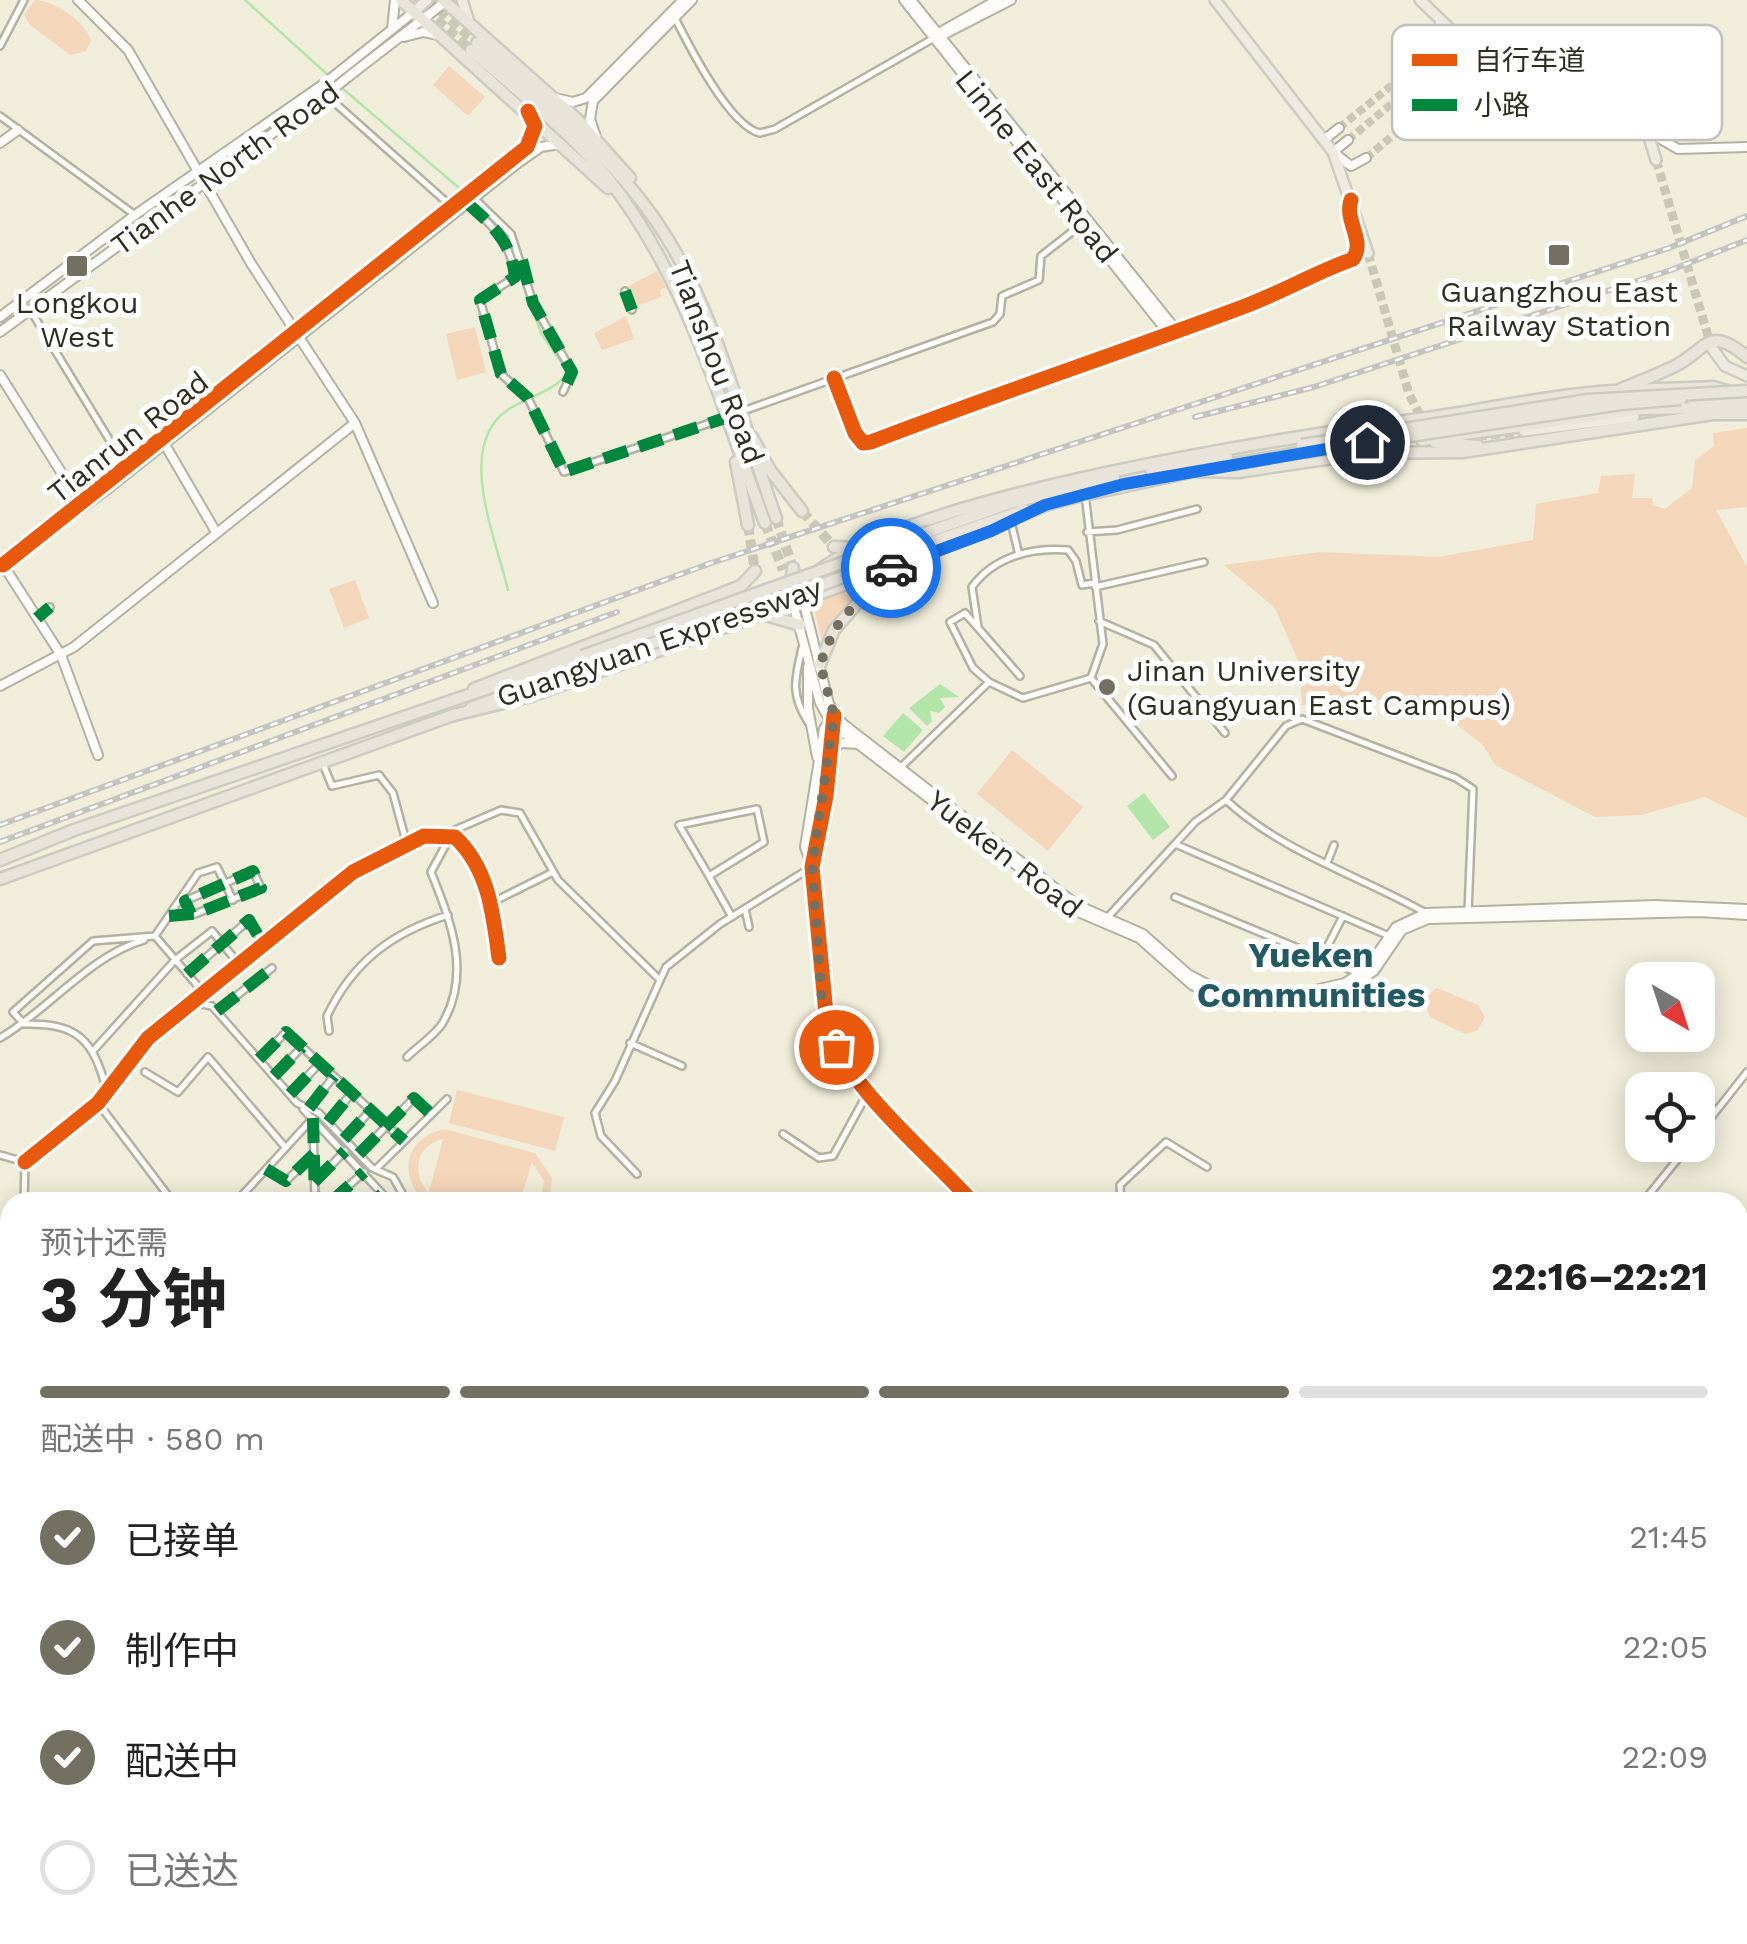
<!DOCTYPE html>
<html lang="zh">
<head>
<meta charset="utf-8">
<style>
  :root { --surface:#fff; --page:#f6f6f6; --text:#222; --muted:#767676; --line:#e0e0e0; --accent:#737061 }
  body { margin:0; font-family:"Work Sans","Noto Sans SC",sans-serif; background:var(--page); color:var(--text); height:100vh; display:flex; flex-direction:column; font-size:38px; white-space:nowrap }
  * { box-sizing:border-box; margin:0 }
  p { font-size:32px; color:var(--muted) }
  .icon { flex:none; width:55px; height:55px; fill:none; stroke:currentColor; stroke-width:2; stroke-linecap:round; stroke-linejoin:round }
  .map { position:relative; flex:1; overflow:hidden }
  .sheet { position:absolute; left:0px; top:1192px; width:1748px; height:752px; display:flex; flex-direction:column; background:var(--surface); border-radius:30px 30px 0 0; box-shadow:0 5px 25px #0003 }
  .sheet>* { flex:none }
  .needle { width:65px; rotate:141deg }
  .buttons { position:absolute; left:1625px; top:962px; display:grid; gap:20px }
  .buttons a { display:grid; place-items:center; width:90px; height:90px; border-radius:20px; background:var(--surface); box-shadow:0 5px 25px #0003; font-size:50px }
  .pin { position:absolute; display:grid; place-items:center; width:85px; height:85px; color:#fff; margin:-42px; border:5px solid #fff; border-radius:50%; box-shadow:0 2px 10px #0007 }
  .courier { position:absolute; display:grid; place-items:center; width:100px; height:100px; margin:-50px; border:8px solid #1a73e8; border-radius:50%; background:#fff; color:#222; box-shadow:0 2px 12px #0007 }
  .summary em { font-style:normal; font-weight:700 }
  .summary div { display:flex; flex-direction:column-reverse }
  .summary { display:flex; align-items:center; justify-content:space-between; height:170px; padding:0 40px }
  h1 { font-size:65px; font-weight:700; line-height:75px }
  .bar { display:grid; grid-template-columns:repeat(4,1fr); gap:15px 10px; align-content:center; height:120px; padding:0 40px }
  .bar i { height:12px; border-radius:8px; background:var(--line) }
  .bar .on { background:var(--accent) }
  .bar p { grid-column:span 4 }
  ol { padding:0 40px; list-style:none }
  li { display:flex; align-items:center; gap:30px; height:110px }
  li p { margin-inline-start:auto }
  li .icon { padding:10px; border-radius:50%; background:var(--accent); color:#fff; stroke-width:4 }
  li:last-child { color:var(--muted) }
  li i { width:55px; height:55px; border:5px solid var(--line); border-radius:50% }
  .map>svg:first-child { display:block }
  .green { fill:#f4d6ba; fill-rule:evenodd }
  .water { fill:#b1e5aa }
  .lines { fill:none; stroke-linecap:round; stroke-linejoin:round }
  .stream { stroke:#b1e5aa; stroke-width:2.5 }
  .tertiary-tunnel { stroke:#c9c7b5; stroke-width:8; stroke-dasharray:8 4; stroke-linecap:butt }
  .primary-tunnel { stroke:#c9c7b5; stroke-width:9; stroke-dasharray:9 4.5; stroke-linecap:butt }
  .trunk-tunnel { stroke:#c9c7b5; stroke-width:10; stroke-dasharray:10 5; stroke-linecap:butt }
  .minor-casing { stroke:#b3b1a2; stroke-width:10 }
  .tertiary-casing { stroke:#b3b1a2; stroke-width:12 }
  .secondary-casing { stroke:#b3b1a2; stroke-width:12 }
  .primary-casing { stroke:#cccbc1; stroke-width:14 }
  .trunk-casing { stroke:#cccbc1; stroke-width:15 }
  .minor { stroke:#fdfcf9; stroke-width:5 }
  .tertiary { stroke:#fdfcf9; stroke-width:8 }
  .secondary { stroke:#fdfcf9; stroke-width:8 }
  .primary { stroke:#eeeae2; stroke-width:9 }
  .trunk { stroke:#e9e4da; stroke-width:10 }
  .rail-casing { stroke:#c4c3bf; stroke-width:6 }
  .rail { stroke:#fff; stroke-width:2.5; stroke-dasharray:8; stroke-linecap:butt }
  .secondary-bridge-casing { stroke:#b3b1a2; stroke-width:12; stroke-linecap:butt }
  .trunk-bridge-casing { stroke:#cccbc1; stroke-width:15; stroke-linecap:butt }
  .secondary-bridge { stroke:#fdfcf9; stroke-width:8 }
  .trunk-bridge { stroke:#e9e4da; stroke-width:10 }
  .quiet { stroke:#00873e; stroke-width:12; stroke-dasharray:25 12; stroke-linecap:butt }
  .cycleway-casing { stroke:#fff; stroke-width:21 }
  .cycleway { stroke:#e8590c; stroke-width:15 }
  .done { stroke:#737061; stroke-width:10; stroke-dasharray:0 18 }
  .route { stroke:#1a73e8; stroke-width:12 }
  .poi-dot { fill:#737061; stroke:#fff; stroke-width:4 }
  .labels { text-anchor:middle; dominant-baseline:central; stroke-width:10; stroke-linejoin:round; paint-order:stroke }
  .street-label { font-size:30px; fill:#2f2d20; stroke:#fff }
  .poi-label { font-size:30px; fill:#2f2d20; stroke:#fff }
  .quarter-label { font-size:35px; font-weight:bold; fill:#215a63; stroke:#fff }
  .key { fill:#fff; stroke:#c1c0bc; stroke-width:2.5 }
  .key-label { font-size:28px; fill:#2f2d20 }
</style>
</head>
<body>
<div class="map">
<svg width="1747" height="1944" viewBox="0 0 1747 1944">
  <rect width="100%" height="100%" fill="#f0edda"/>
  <path class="green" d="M 35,0 C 54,0 86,22 91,41 L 86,51 L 70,55 L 30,25 L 24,15 Z
    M 449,66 L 485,97 L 468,116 L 433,85 Z
    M 657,271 L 666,287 L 660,290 L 661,297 L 634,307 L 627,287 Z
    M 626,316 L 634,339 L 602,350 L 594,333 Z
    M 475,327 L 486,372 L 457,380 L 446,334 Z
    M 1747,428 L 1747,507 L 1716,510 L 1747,567 L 1747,818 L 1705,797 L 1641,815 L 1595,817 L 1495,765 L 1483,745 L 1457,725 L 1398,699 L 1302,705 L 1299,663 L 1275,608 L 1224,565 L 1320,552 L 1439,557 L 1533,540 L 1536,504 L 1598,493 L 1601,476 L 1635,474 L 1632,498 L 1652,498 L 1653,505 L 1665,509 L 1692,488 L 1695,460 L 1714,446 L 1713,433 Z
    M 355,580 L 369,618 L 344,628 L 329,589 Z
    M 864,583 L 831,623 L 822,642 L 813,603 Z
    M 1012,750 L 1083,807 L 1048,851 L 977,794 Z
    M 1437,988 L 1478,1005 L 1485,1017 L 1477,1031 L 1465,1034 L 1430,1017 L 1423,998 Z
    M 457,1090 L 564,1117 L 555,1151 L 449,1123 Z
    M 444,1129 L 535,1153 L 552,1178 L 549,1202 L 540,1202 L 544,1181 L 532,1162 L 520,1202 L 425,1202 C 397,1175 405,1138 444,1129 ZM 443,1139 L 429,1192 L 428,1192 C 411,1172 416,1145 443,1139 Z
    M 10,1568 L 10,1744 L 0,1731 L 0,1578 Z
    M 1747,1915 L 1747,1944 L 1684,1944 L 1690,1935 L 1738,1935 L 1738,1916 Z
    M 358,1935 L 506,1935 L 497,1944 L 361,1944 L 355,1938 Z
    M 754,1935 L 863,1935 L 863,1944 L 755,1944 Z
    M 1330,1935 L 1642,1935 L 1637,1944 L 1329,1944 Z"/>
  <path class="water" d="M 940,684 L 959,697 L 940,698 L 945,707 L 939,713 L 930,711 L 932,721 L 927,726 L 909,708 Z
    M 903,713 L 923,730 L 904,752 L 883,736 Z
    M 1144,793 L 1170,827 L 1153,840 L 1127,806 Z"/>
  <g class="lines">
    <path class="stream" d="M 245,0 L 329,76
      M 342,88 L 465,193
      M 496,223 L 517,259
      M 508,590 C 496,538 454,444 509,409 C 527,397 556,391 568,372 L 541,333 L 520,272"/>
    <path class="tertiary-tunnel" d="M 1339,128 L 1439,47
      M 1348,140 L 1447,58
      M 1366,158 L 1463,77"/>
    <path class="primary-tunnel" d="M 1656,160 L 1711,346
      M 1368,253 L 1409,394 L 1423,421
      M 1464,438 L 1524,431"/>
    <path class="trunk-tunnel" d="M 414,0 L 471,50
      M 428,0 L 477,43
      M 802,511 L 834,547
      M 776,518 L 793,568
      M 765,523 L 783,570
      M 748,525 L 755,571"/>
    <g class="minor-casing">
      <path id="minor" d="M 674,16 C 688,44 729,126 760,133 L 775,129 L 934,38
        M 0,46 L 24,0
        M 326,95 L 452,207
        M 0,116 L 135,215
        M 474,198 L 511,234 L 533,303 L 572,372 L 563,392
        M 467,203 C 493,226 511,241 515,277 L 480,300 L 501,374 L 528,398 L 564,472 L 725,418
        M 625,291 L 632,310
        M 31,311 L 121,459 L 140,446 L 145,453
        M 1177,331 L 1353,259 C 1366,242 1345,223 1350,203
        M 834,378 L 855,433 L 863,443 L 1167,334
        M 743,411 L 993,322 L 1000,314 L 1002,296 L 1039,280 L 1041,256 L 1082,224
        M 1085,494 L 1103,644 L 1091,678
        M 1011,522 L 1019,555
        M 1087,532 L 1117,530 L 1197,509
        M 1095,587 L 1204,562
        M 37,618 L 50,607
        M 1099,621 L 1154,645 L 1225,733
        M 978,627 L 972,587 C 994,557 1031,547 1068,550 L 1076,561 L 1082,585 L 1094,583
        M 802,648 C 795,679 790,694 808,722
        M 989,682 L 973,668 L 950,622 L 965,613 L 1020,676
        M 323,764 L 332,786 L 379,775 L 393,793 L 407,845
        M 901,767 L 989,682 L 1023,698 L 1091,678 L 1172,776
        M 1226,800 L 1286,726 L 1302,719 L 1456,778 L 1473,789 L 1468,912
        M 443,835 L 501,810 L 520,813 L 558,880 L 660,980
        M 1327,863 L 1334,845
        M 709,876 L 679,825 L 757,809 L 764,842 L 709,876 L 732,917
        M 1175,897 L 1358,973
        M 491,903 L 553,872
        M 745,909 L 749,927
        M 169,916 L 191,914 L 195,914 L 261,888 L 253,871 L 185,901 L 191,914
        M 1106,919 L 1175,844
        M 155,936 L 198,873 L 217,867 L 233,900
        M 155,936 L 202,991
        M 1389,936 L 1175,844 L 1195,822 L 1226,800 C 1282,852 1360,876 1426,913
        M 1321,959 L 1343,916
        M 187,974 L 249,920 L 263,944
        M 191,1002 L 212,1006 L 297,1103 L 319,1113 L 372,1168 L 393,1177 L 407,1202
        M 217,1011 L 272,968
        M 329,1031 L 327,1016 C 353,962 391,933 448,915
        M 0,1038 C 50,1009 89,956 144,940
        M 630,1043 L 682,1066
        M 93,1051 L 175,960 L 212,931 L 238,963
        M 407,1057 C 417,1047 434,1036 442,1024 C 472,974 451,922 431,872 L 450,837
        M 259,1059 L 286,1032 L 404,1141
        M 145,1072 L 178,1092 L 208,1057 L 285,1147
        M 274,1076 L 302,1047
        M 107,1091 C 93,1040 79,1023 24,1024 L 13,1012 L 93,941 L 155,936
        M 291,1093 L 320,1063
        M 98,1103 L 173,1202
        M 309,1108 L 334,1076
        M 303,1109 L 390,1202
        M 313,1121 L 315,1202
        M 328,1121 L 352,1093
        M 783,1134 L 819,1158 L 833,1156 L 867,1094
        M 1698,1134 L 1747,1072
        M 344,1139 L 371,1110
        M 359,1154 L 414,1098 L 431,1114
        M 0,1155 L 25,1162
        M 25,1162 L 98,1103 L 148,1038 L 353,872 L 424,836 L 455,837 C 489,869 493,914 499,958
        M 266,1169 L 286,1181 L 314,1154
        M 376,1169 L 447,1099
        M 637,1174 L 601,1136 L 595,1113 L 615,1081 L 666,967 L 720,924 L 812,867
        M 316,1181 L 345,1151
        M 24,1202 L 25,1162
        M 236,1202 L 313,1118
        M 331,1202 L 364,1172
        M 373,1202 L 382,1194
        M 1121,1202 L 1120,1185 L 1166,1142 L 1207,1167
        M 1643,1202 L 1689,1145
        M 1738,1358 L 1747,1360
        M 0,1575 L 10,1565
        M 0,1708 L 10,1719
        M 1738,1733 L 1747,1739
        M 19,1935 L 23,1944
        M 47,1935 L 53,1944
        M 517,1935 L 519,1944
        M 596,1935 L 603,1944
        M 754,1935 L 755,1944
        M 778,1935 L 791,1944
        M 1133,1935 L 1147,1944
        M 1442,1935 L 1442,1937
        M 1573,1935 L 1585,1944
        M 29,1944 L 41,1935
        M 111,1944 L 121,1935
        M 505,1944 L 512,1935
        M 854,1944 L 855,1935
        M 1043,1944 L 1060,1935
        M 1551,1944 L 1555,1935"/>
    </g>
    <g class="tertiary-casing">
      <path id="tertiary" d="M 78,0 L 128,50 L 252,265 L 355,423 L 433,603
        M 904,0 L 1169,334
        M 911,0 L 1177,331
        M 1440,24 L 1454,46 L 1447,58
        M 937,34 L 997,0
        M 939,37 L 1011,0
        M 1463,77 L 1486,71
        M 555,98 L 573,102 L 586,98 L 683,0
        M 596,137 L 590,119 L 593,101 L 692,0
        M 1324,140 L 1339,128
        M 1348,140 L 1333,152 L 1351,166 L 1366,158
        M 0,143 L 18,130
        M 0,375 L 83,507
        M 164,443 L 216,532
        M 0,560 L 61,655 L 98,755
        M 7,563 L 105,491 L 518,163 L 541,147 L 560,144
        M 3,565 L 520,153 L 534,134 L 533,119
        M 808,667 L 808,708 L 817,757
        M 0,686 L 74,647 L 355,423
        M 834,715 L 826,796 L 812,867 L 827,1024 C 847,1089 927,1151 972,1202
        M 829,755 L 840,743 L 859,744
        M 812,867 L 805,847 L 824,729 L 831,718
        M 920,1944 L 921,1935"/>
    </g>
    <g class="secondary-casing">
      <path id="secondary" d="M 392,29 L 395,0
        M 404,37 L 423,32 L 439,35
        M 348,77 L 445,2
        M 1647,131 L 1678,149 L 1747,147
        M 0,317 L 135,215 L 325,83 L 415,11
        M 0,332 L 332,90
        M 803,600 L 829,704 L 842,723 L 1077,905 L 1143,934 L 1188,974 L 1224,993 L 1276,999 L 1345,983 L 1367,968 L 1396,927 L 1426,913 L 1655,905 L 1747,909
        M 793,604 L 820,703 L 832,724 L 1076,911 L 1139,938 L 1192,985 L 1221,999 L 1279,1006 L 1342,992 L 1374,971 L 1402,930 L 1428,919 L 1699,912 L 1747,915"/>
    </g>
    <g class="primary-casing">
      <path id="primary" d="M 462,0 L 468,19
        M 1215,0 L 1333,152 L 1368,253
        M 1420,0 L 1478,56 L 1647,131
        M 415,11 L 427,0
        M 1453,54 L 1635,128
        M 1647,131 L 1656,160
        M 1712,348 L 1725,366 L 1747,376
        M 1524,431 L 1634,417"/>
    </g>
    <g class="trunk-casing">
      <path id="trunk" d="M 401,0 L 608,188
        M 443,0 L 578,120 L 630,178
        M 477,43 C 540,99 608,151 656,221 C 716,308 740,419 776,518
        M 471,50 C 516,90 567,128 606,176 C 687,277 720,403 765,523
        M 1621,389 C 1639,382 1656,375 1673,367 C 1707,351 1707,323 1747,357
        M 1692,399 L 1747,399
        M 1710,414 L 1747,414
        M 752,437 L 770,470 L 802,511
        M 1422,440 L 1642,409 L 1747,407
        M 1435,442 L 1478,446
        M 736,462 L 748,525
        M 1216,467 L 1304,452
        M 1151,470 L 1227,456
        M 1194,471 L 1238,472 L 1367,453 L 1463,452 L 1713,414
        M 1079,496 L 1199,470
        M 931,531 L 1010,503 L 1114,478
        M 935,541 L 1024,510
        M 834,547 L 854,548
        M 776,601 L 791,585 L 793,568
        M 793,604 C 815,505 1313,434 1412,420 C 1475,412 1537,397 1600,392 C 1637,389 1676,389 1713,387 L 1727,391
        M 766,615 L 800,625
        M 820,664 L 834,630 L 881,576
        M 474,689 L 741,586 L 755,571
        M 471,708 L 588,665
        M 450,716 L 531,696 L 914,560 L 1045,505 L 1085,494
        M 0,860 L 74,830 L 582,656
        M 0,879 L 456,714
        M 1738,1794 L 1747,1779
        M 1738,1811 L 1747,1799
        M 1738,1838 L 1747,1824
        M 1646,1944 L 1651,1935
        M 1669,1944 L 1673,1935"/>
    </g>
    <use href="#minor" class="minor"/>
    <use href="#tertiary" class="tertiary"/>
    <use href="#secondary" class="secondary"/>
    <use href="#primary" class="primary"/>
    <use href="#trunk" class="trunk"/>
    <g class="rail-casing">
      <path id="rail" d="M 1195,417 L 1314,387 L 1671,270 L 1747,240
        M 0,825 L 711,563 L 1669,248 L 1747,216
        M 0,842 L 617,612"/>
    </g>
    <use href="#rail" class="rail"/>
    <g class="secondary-bridge-casing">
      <path id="secondary-bridge" d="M 332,90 L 348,77"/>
    </g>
    <g class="trunk-bridge-casing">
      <path id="trunk-bridge" d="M 1302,445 L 1588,400 L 1747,391
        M 1304,452 L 1621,404 L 1681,399
        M 582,656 L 931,531
        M 588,665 L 806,591 L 935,541"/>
    </g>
    <use href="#secondary-bridge" class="secondary-bridge"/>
    <use href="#trunk-bridge" class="trunk-bridge"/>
    <path class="quiet" d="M 467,203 C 493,226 511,241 515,277 L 480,300 L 501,374 L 528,398 L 564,472 L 725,418
      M 522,260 L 533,303 L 572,372 L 563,392
      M 625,291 L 632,310
      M 37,618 L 50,607
      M 169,916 L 191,914 L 195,914 L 261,888 L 253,871 L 185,901 L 191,914
      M 187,974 L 249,920 L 263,944
      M 217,1011 L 272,968
      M 259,1059 L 286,1032 L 404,1141
      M 274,1076 L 302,1047
      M 290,1094 L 320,1063
      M 309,1108 L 334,1076
      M 313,1118 L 315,1202
      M 328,1122 L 352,1093
      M 344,1139 L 371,1110
      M 359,1154 L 414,1098 L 431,1114
      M 266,1169 L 286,1181 L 314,1154
      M 314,1182 L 345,1151
      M 241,1198 L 248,1202
      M 331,1202 L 364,1172
      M 373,1202 L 382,1194
      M 517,1935 L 519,1944
      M 596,1935 L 603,1944
      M 1490,1935 L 1516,1944
      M 1537,1935 L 1552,1942"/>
    <g class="cycleway-casing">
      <path id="cycleway" d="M 834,378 L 855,433 L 863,443 L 871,442 C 993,395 1117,354 1240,308 C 1279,294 1314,273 1353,259 C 1366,241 1344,221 1351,200
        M 3,565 L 527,147 L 535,126 L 528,111
        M 834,715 L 826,796 L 812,867 L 827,1024 C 847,1089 927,1151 972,1202
        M 25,1162 L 98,1103 L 148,1038 L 353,872 L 424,836 L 455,837 C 489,869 493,914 499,958"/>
    </g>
    <use href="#cycleway" class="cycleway"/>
  </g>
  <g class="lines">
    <path class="done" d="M 836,1047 L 822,1001 L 812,867 L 834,715 L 820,664 L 834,630 L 868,588 L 891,568"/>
    <path class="route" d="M 891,568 L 991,531 L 1045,505 L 1124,484 L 1367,442"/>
  </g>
  <g class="poi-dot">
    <rect x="1547" y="243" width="24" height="24" rx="5"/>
    <rect x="65" y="254" width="24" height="24" rx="5"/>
    <circle cx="1107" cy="687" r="10"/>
  </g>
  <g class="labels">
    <g class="street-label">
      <text transform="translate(1037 166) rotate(51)">Linhe East Road</text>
      <text transform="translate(225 168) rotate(-36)">Tianhe North Road</text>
      <text transform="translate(717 362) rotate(69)">Tianshou Road</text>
      <text transform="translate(128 437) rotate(-38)">Tianrun Road</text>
      <text transform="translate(659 642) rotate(-19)">Guangyuan Expressway</text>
      <text transform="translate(1005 854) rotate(38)">Yueken Road</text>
    </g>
    <g class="poi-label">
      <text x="1559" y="291">Guangzhou East<tspan x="1559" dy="34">Railway Station</tspan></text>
      <text x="77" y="302">Longkou<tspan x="77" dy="34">West</tspan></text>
      <text x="1127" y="670" text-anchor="start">Jinan University<tspan x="1127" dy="34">(Guangyuan East Campus)</tspan></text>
    </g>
    <g class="quarter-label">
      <text x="1311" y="955">Yueken<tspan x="1311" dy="40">Communities</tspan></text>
    </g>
  </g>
  <rect x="1392" y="25" width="330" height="115" rx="15" class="key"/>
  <rect x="1412" y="54" width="45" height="12" fill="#e8590c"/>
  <rect x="1412" y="99" width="45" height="12" fill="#00873e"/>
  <g class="key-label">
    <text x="1474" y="70">自行车道</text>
    <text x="1474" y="115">小路</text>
  </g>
</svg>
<div class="buttons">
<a><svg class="needle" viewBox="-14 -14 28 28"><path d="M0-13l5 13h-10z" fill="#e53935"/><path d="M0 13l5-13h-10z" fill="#767676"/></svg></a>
<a><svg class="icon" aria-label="locate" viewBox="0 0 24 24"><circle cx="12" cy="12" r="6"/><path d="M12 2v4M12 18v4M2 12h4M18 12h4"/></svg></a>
</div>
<div class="pin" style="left:836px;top:1047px;background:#ea580c"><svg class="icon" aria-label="bag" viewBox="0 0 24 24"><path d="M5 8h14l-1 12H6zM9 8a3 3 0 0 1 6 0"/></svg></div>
<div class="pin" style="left:1367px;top:442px;background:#1f2937"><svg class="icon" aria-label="home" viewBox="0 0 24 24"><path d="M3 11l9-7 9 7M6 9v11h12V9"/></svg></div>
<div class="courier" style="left:891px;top:568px"><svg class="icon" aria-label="car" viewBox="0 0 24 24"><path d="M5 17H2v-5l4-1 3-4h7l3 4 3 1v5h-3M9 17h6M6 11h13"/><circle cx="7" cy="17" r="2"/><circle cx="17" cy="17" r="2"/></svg></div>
<section class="sheet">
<div class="summary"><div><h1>3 分钟</h1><p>预计还需</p></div><em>22:16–22:21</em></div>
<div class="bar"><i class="on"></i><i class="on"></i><i class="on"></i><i></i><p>配送中 · 580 m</p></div>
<ol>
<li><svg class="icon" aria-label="check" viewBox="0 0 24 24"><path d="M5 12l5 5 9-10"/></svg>已接单<p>21:45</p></li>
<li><svg class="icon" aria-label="check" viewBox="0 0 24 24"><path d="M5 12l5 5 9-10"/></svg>制作中<p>22:05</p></li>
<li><svg class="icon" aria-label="check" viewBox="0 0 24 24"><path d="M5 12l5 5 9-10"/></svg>配送中<p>22:09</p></li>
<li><i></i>已送达</li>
</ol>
</section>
</div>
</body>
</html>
